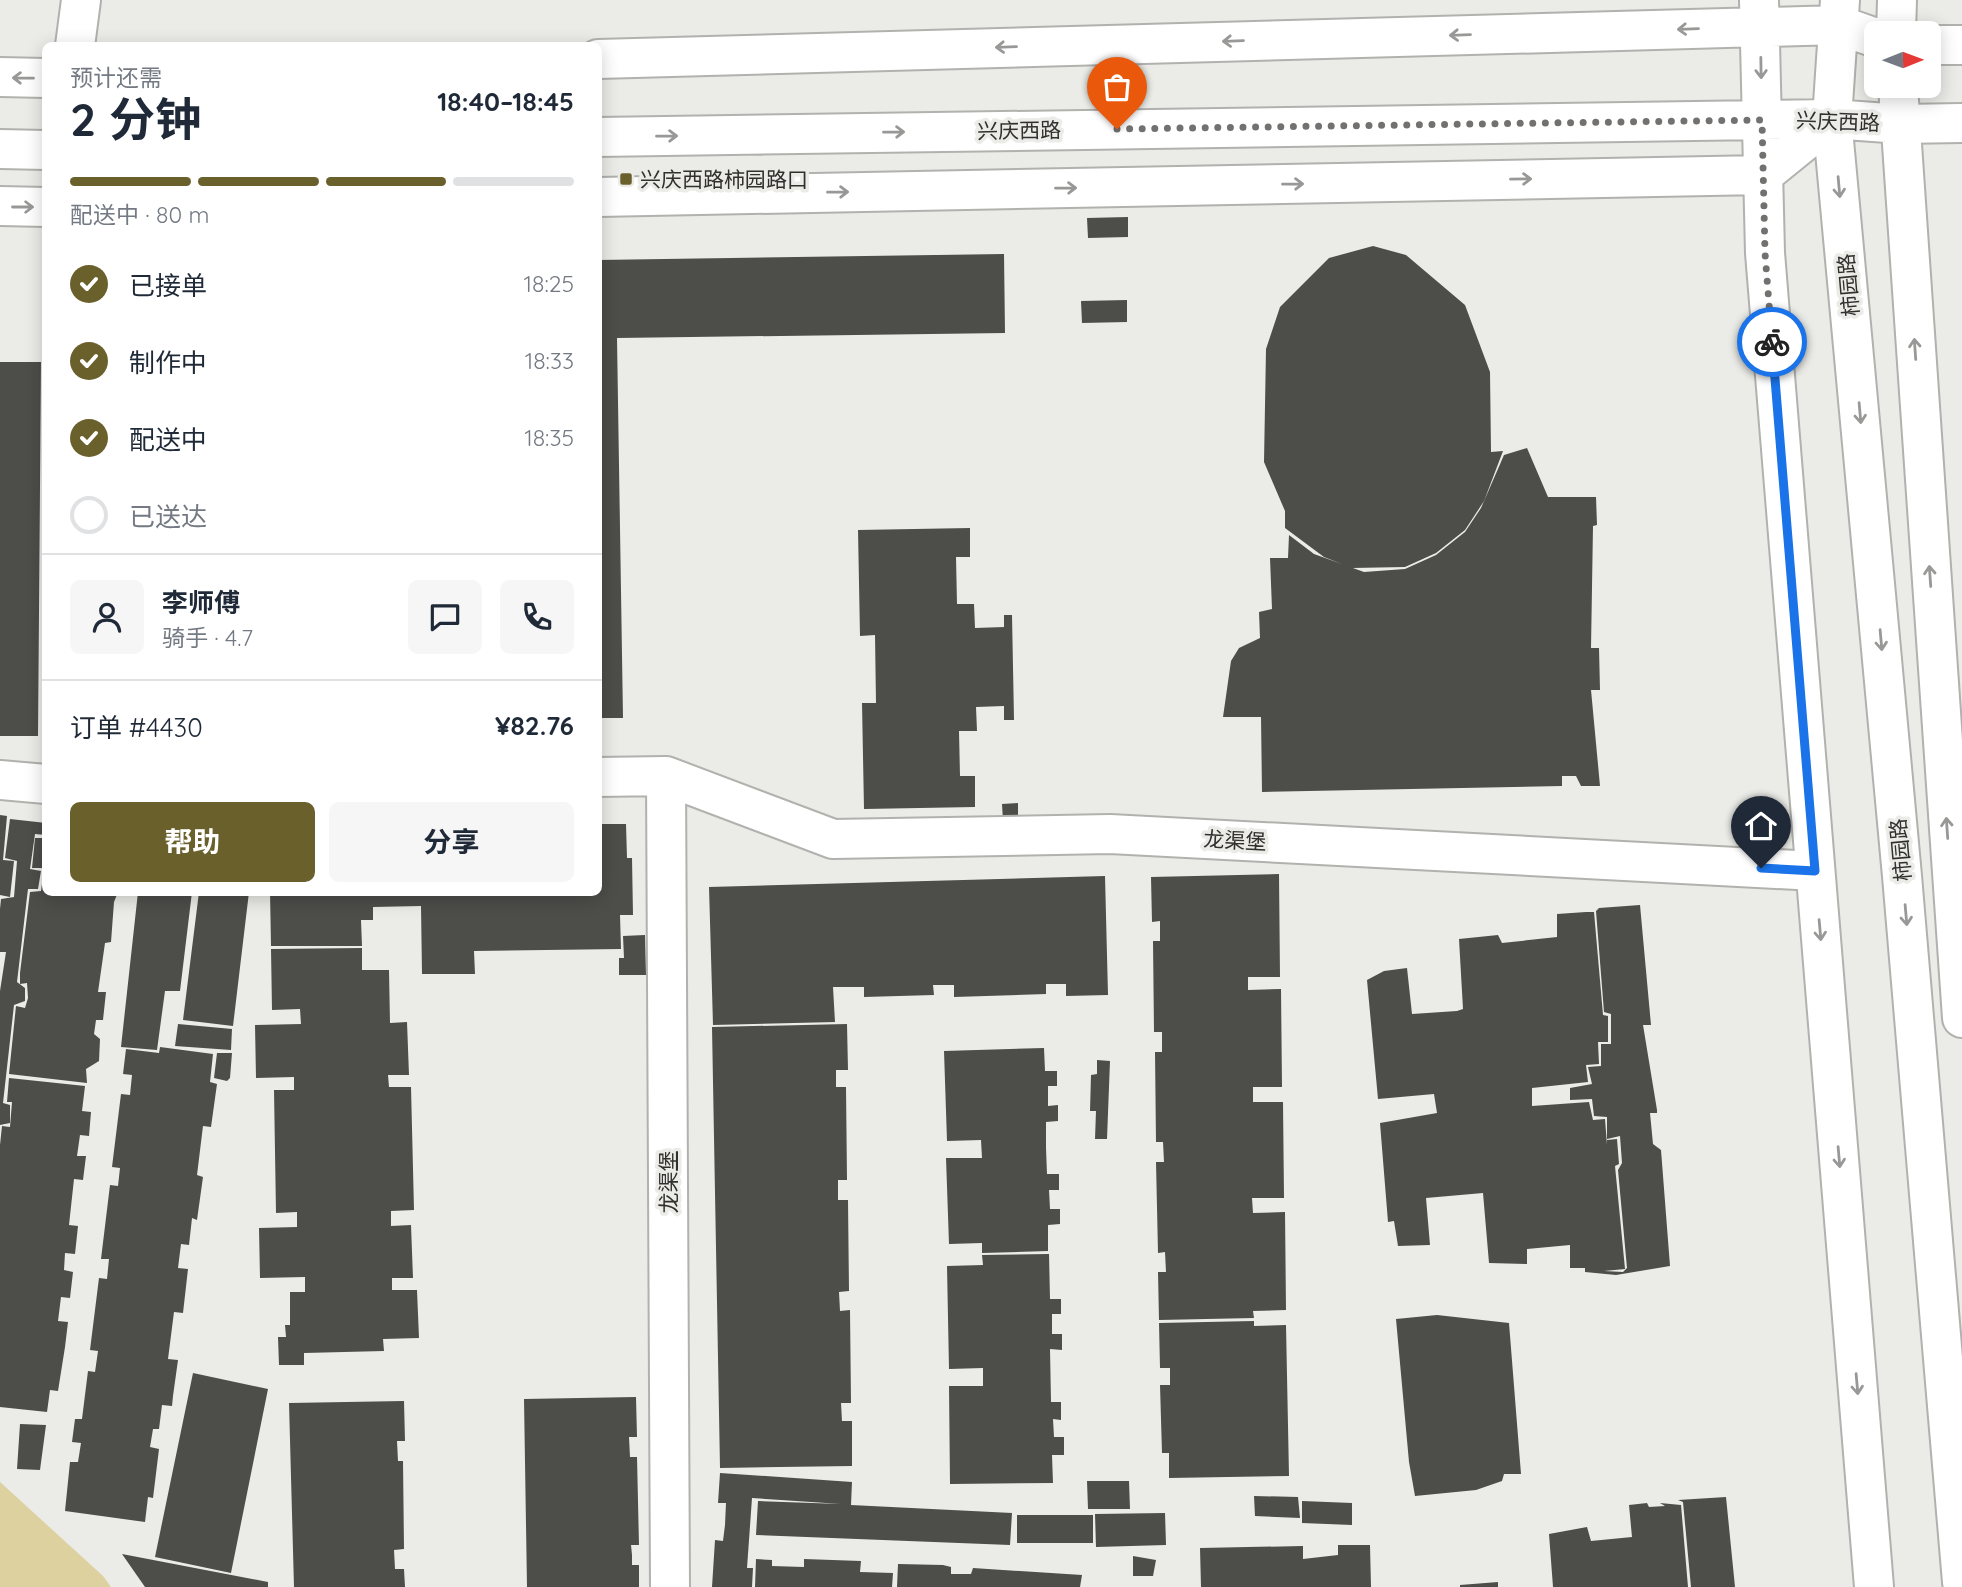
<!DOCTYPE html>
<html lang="zh">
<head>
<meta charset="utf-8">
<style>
  :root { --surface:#fff; --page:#f6f6f7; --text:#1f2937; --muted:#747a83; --line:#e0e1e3; --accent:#6a602c }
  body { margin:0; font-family:Quicksand,"Noto Sans SC",sans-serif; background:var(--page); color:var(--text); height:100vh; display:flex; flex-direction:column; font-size:26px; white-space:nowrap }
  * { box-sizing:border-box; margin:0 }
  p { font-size:23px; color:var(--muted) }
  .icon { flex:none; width:38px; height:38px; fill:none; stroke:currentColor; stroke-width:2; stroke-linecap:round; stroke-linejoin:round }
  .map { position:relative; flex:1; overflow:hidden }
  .side { position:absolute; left:42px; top:42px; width:560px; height:854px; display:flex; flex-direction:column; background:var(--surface); border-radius:10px; box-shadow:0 4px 18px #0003 }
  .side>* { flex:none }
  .needle { width:46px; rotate:89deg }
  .tools { position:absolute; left:1864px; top:21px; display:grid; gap:14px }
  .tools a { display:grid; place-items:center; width:77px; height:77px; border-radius:10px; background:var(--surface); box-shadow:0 4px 18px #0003; font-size:35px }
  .pin { position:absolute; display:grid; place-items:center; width:60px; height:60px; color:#fff; margin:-72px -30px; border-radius:50% 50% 50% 0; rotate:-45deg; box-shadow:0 0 7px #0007 }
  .pin .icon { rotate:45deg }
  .courier { position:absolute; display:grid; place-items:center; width:70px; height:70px; margin:-35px; border:5px solid #1a73e8; border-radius:50%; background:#fff; color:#222; box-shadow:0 2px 9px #0007 }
  .head em { font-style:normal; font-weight:700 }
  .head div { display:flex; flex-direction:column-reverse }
  .head { display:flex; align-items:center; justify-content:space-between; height:119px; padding:0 28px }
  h1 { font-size:46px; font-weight:700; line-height:52px }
  .bar { display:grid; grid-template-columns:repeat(4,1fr); gap:10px 7px; align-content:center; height:84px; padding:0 28px }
  .bar i { height:9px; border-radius:5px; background:var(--line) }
  .bar .active { background:var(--accent) }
  .bar p { grid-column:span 4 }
  .line { display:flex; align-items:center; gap:18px; padding:0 28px; border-top:2px solid var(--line) }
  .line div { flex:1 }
  .round { display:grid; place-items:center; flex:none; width:74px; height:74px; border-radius:10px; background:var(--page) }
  ol { padding:0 28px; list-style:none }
  li { display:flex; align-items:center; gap:21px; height:77px }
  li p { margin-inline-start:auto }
  li .icon { padding:7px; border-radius:50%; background:var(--accent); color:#fff; stroke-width:4 }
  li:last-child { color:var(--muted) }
  li i { width:38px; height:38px; border:4px solid var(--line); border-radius:50% }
  .primary-button { display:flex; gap:14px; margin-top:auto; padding:14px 28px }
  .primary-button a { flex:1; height:80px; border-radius:10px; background:var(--accent); color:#fff; font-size:28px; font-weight:700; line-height:80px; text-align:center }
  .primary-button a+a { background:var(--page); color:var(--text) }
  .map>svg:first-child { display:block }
  .green { fill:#dcd19f }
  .building { fill:#4d4d4a }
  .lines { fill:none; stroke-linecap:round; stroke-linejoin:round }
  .street-casing { stroke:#b1b1ae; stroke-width:42 }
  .secondary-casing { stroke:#b1b1ae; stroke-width:42 }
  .street { stroke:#fff; stroke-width:38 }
  .secondary { stroke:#fff; stroke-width:38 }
  .oneway { stroke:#989897 }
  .done { stroke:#72716f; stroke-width:7; stroke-dasharray:0 12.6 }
  .route { stroke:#1a73e8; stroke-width:9 }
  .poi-dot { fill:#6a602c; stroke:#ebebe7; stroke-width:2.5 }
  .labels { text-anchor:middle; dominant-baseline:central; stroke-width:7; stroke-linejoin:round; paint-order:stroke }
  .street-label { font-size:21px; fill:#31302f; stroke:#ebebe7 }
  .poi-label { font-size:21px; fill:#31302f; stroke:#ebebe7; text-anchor:start }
</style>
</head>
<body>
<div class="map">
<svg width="1962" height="1587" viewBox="0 0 1962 1587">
  <rect width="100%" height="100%" fill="#ebebe7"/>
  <path class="green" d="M 0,1482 L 103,1576 L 111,1587 L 0,1587 Z"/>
  <path class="building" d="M 1128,217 L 1128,237 L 1088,238 L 1087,218 Z
    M 1373,246 L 1406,255 L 1465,305 L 1490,372 L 1491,452 L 1503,451 L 1484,501 L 1465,530 L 1436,553 L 1405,567 L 1352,568 L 1324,557 L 1285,528 L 1285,511 L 1264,462 L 1266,349 L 1280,307 L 1329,258 Z
    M 1004,254 L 1005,333 L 617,338 L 623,718 L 598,718 L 598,260 Z
    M 1127,300 L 1127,322 L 1082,323 L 1081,301 Z
    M 0,362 L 41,362 L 38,736 L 0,736 Z
    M 1527,448 L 1548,497 L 1596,497 L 1597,525 L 1593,526 L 1591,648 L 1599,648 L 1600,690 L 1591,690 L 1600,786 L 1581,786 L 1576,776 L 1562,776 L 1562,786 L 1262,792 L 1261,717 L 1223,717 L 1231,661 L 1239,648 L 1260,638 L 1259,612 L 1272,609 L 1270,558 L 1288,558 L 1289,535 L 1314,554 L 1364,572 L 1405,569 L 1436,555 L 1465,532 L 1481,508 L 1504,455 Z
    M 970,528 L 970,557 L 956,557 L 957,604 L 974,604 L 975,628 L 1004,627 L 1004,615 L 1012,615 L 1014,720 L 1004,720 L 1004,706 L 976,707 L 977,731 L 959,731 L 960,776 L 975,776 L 975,807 L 864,809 L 862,703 L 876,703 L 875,635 L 860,636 L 858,530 Z
    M 1018,803 L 1018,821 L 1003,821 L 1002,804 Z
    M 0,815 L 7,816 L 3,860 L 14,861 L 10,897 L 0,895 Z
    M 10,819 L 46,823 L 46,835 L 35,834 L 30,869 L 41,871 L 38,889 L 28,889 L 27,897 L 17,982 L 25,988 L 25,1001 L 14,1005 L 3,1103 L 10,1105 L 10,1123 L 0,1125 L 0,991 L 6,952 L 0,952 L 0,909 L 1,899 L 14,897 L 17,861 L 5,858 Z
    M 598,824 L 626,824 L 627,858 L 632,858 L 633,915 L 620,915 L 621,949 L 474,951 L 475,974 L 422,974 L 421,906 L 373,907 L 373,920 L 361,920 L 362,946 L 271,946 L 270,892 L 598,892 Z
    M 35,838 L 46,838 L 46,892 L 118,892 L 114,902 L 111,942 L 105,943 L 98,992 L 106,992 L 103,1020 L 96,1020 L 94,1034 L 100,1039 L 99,1061 L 86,1069 L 87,1083 L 9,1074 L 16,1006 L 25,1008 L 28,998 L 27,983 L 20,984 L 20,973 L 30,892 L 41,891 L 44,868 L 32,868 Z
    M 1279,874 L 1280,977 L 1248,977 L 1248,990 L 1281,989 L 1282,1087 L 1253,1087 L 1253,1102 L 1283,1102 L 1284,1198 L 1252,1198 L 1253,1213 L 1285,1212 L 1286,1310 L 1253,1311 L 1254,1318 L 1159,1320 L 1158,1272 L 1166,1272 L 1165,1252 L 1158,1253 L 1156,1162 L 1164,1162 L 1163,1142 L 1156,1142 L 1155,1052 L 1162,1052 L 1162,1032 L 1154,1032 L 1153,941 L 1160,941 L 1160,921 L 1152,922 L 1151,877 Z
    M 1105,876 L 1108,995 L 1066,996 L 1066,984 L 1046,984 L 1046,994 L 954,997 L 954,985 L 933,985 L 934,995 L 864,997 L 864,987 L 833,987 L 835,1022 L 713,1025 L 709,887 Z
    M 138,892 L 192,892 L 180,991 L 165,991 L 157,1050 L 121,1047 Z
    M 199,892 L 249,892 L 233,1026 L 183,1020 Z
    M 1640,905 L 1651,1025 L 1643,1025 L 1657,1110 L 1657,1113 L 1650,1113 L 1653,1144 L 1661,1150 L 1670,1266 L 1616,1275 L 1585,1272 L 1585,1268 L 1570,1268 L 1570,1245 L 1527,1249 L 1527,1264 L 1489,1263 L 1483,1193 L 1426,1198 L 1430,1245 L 1398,1246 L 1394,1221 L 1388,1222 L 1380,1123 L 1437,1113 L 1434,1094 L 1378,1099 L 1367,980 L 1384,971 L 1407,968 L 1412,1014 L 1457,1011 L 1463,1009 L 1459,939 L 1498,935 L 1502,943 L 1557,937 L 1557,914 L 1586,912 L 1594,912 L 1603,1015 L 1608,1016 L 1608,1042 L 1598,1042 L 1599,1064 L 1586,1065 L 1588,1082 L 1532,1088 L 1532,1106 L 1589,1102 L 1593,1120 L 1605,1119 L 1607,1145 L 1607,1140 L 1617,1139 L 1619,1164 L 1615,1166 L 1625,1269 L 1604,1271 L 1623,1272 L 1627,1268 L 1618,1170 L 1622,1163 L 1620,1136 L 1607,1139 L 1607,1117 L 1594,1116 L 1592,1099 L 1570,1100 L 1570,1088 L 1592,1084 L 1588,1067 L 1601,1066 L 1601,1044 L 1611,1044 L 1611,1014 L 1604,1012 L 1596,911 L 1599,908 Z
    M 645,935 L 646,975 L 619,975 L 619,958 L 624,958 L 623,936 Z
    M 362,948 L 362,970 L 389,970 L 390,1023 L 407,1022 L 409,1075 L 388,1075 L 389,1087 L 411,1087 L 414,1210 L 391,1211 L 391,1226 L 411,1225 L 413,1278 L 392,1278 L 392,1290 L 417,1290 L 419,1338 L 383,1339 L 384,1351 L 304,1353 L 304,1365 L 279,1365 L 278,1337 L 286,1337 L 285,1325 L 290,1325 L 290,1292 L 305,1292 L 305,1277 L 260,1278 L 259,1228 L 297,1227 L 297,1212 L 276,1213 L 274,1090 L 294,1090 L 294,1077 L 256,1078 L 255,1025 L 301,1024 L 300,1009 L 272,1010 L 271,949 Z
    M 178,1024 L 232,1029 L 231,1050 L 175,1046 Z
    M 847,1024 L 848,1070 L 836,1070 L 836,1087 L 846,1087 L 847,1180 L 838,1180 L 838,1200 L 848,1200 L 849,1291 L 839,1292 L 840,1311 L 850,1310 L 851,1403 L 841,1403 L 842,1421 L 852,1421 L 852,1466 L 720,1468 L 712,1027 Z
    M 160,1047 L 213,1054 L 210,1082 L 217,1084 L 211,1127 L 203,1126 L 197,1175 L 203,1177 L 197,1220 L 192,1218 L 189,1245 L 181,1244 L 178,1268 L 188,1269 L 183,1313 L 174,1312 L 168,1359 L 178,1360 L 173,1396 L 172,1406 L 162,1405 L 159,1429 L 153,1429 L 150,1447 L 159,1449 L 153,1498 L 148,1497 L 145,1522 L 65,1511 L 70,1462 L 78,1462 L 81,1443 L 72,1442 L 75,1419 L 82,1419 L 88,1371 L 95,1372 L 98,1351 L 90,1350 L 99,1278 L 107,1279 L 109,1259 L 101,1259 L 110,1185 L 118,1186 L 120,1168 L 112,1167 L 121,1094 L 130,1095 L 132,1075 L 123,1074 L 126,1049 L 159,1053 Z
    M 1044,1048 L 1045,1071 L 1057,1071 L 1057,1086 L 1048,1086 L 1048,1106 L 1058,1105 L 1058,1121 L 1046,1122 L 1046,1148 L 1047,1174 L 1059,1174 L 1059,1190 L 1049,1190 L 1050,1209 L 1060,1209 L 1060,1224 L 1048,1225 L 1048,1251 L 982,1253 L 982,1243 L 949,1244 L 946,1158 L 982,1158 L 981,1140 L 947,1141 L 944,1051 Z
    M 217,1053 L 232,1053 L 230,1078 L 227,1081 L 214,1078 Z
    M 1097,1060 L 1110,1061 L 1107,1139 L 1095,1139 L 1096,1111 L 1090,1111 L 1091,1075 L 1097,1074 Z
    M 9,1078 L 85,1086 L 82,1111 L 91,1112 L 89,1136 L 80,1135 L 77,1156 L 86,1156 L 83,1180 L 74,1179 L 69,1225 L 78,1226 L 75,1254 L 65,1253 L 64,1270 L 73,1272 L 70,1298 L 61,1297 L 58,1321 L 68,1322 L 65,1347 L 58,1391 L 50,1390 L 47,1412 L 0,1407 L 0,1145 L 2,1126 L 10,1127 L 12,1102 L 7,1102 Z
    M 1049,1254 L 1050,1299 L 1061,1299 L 1061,1314 L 1052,1314 L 1052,1334 L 1062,1334 L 1062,1350 L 1050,1349 L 1051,1402 L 1061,1402 L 1061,1420 L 1053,1419 L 1054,1437 L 1064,1437 L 1064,1455 L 1052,1455 L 1053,1483 L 950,1484 L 949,1386 L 983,1386 L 983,1368 L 949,1369 L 947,1266 L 983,1265 L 982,1255 Z
    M 1437,1315 L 1509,1323 L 1521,1474 L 1504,1474 L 1502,1481 L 1476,1490 L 1415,1496 L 1409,1462 L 1396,1319 Z
    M 1254,1321 L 1254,1326 L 1286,1325 L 1289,1476 L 1169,1478 L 1169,1453 L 1162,1453 L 1160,1385 L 1170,1385 L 1170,1368 L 1160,1368 L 1159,1323 Z
    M 193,1373 L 268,1389 L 231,1573 L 155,1557 Z
    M 636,1397 L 637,1437 L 629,1437 L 630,1457 L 637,1457 L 639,1545 L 631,1545 L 632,1555 L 632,1565 L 639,1565 L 639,1587 L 527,1587 L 524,1399 Z
    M 404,1401 L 405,1441 L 397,1441 L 398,1461 L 403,1461 L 404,1549 L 394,1550 L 395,1569 L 404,1569 L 405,1587 L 294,1587 L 289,1403 Z
    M 20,1424 L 46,1425 L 40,1470 L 17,1469 Z
    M 720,1473 L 852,1482 L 851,1505 L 1012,1513 L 1010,1545 L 756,1535 L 758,1501 L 841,1504 L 752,1498 L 747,1568 L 753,1568 L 752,1587 L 712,1587 L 715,1540 L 723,1541 L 725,1525 L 726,1503 L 718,1503 Z
    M 1087,1481 L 1129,1481 L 1130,1509 L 1088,1509 Z
    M 1254,1496 L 1298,1497 L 1300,1518 L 1255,1516 Z
    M 1726,1497 L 1735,1587 L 1691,1587 L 1683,1502 L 1678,1500 Z
    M 1302,1501 L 1352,1503 L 1352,1525 L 1302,1523 Z
    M 1647,1503 L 1649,1507 L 1665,1506 L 1660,1503 L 1681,1505 L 1688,1587 L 1553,1587 L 1549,1534 L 1587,1527 L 1591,1541 L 1632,1537 L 1629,1505 Z
    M 1165,1513 L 1166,1545 L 1096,1547 L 1095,1514 Z
    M 1017,1515 L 1093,1515 L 1093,1543 L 1017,1543 Z
    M 1338,1545 L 1370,1545 L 1371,1587 L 1201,1587 L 1200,1548 L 1303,1546 L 1303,1559 L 1338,1555 Z
    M 122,1554 L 268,1582 L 268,1587 L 145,1587 Z
    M 1133,1556 L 1156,1560 L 1153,1576 L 1133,1576 Z
    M 756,1559 L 772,1560 L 772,1566 L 804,1567 L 804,1559 L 861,1561 L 860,1572 L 893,1573 L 892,1587 L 755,1587 Z
    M 898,1564 L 943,1565 L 951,1567 L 951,1574 L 971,1574 L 973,1568 L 1082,1575 L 1080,1587 L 897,1587 Z
    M 1498,1582 L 1498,1587 L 1460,1587 L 1460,1585 Z"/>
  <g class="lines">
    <g class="street-casing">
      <path id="street" d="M 666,776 L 670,1587
        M 598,777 L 666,776 L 833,839 L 1110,834 L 1815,871
        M 0,780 L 46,784"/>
    </g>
    <g class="secondary-casing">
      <path id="secondary" d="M 1759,0 L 1765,253 L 1874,1587
        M 1840,0 L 1832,119 L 1902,876 L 1962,1582
        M 1896,33 L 1897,0
        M 1928,45 L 1962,45
        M 75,46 L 81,0
        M 598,59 L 1839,25 L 1876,38
        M 0,77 L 46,78
        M 1898,86 L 1962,1018
        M 598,137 L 1832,119 L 1901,124 L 1962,123
        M 0,149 L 46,150
        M 598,197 L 1763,175 L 1832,119
        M 0,206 L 46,207"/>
    </g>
    <use href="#street" class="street"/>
    <use href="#secondary" class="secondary"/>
  </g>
  <defs><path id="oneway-shaft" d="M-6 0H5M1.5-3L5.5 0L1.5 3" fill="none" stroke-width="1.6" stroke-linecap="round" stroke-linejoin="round" transform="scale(1.75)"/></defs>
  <g class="oneway">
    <use href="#oneway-shaft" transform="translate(1688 29) rotate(178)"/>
    <use href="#oneway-shaft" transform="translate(1460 35) rotate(178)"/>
    <use href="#oneway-shaft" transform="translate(1233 41) rotate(178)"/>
    <use href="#oneway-shaft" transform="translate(1006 47) rotate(178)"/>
    <use href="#oneway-shaft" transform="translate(1761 68) rotate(89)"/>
    <use href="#oneway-shaft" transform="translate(23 78) rotate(-179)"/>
    <use href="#oneway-shaft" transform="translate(894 132) rotate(-1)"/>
    <use href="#oneway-shaft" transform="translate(667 136) rotate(-1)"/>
    <use href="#oneway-shaft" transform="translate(1521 179) rotate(-1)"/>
    <use href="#oneway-shaft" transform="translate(1293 184) rotate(-1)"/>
    <use href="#oneway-shaft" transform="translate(1839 187) rotate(85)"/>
    <use href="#oneway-shaft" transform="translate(1066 188) rotate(-1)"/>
    <use href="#oneway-shaft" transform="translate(838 192) rotate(-1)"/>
    <use href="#oneway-shaft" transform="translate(23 207)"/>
    <use href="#oneway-shaft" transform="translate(1915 349) rotate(-94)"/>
    <use href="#oneway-shaft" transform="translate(1860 413) rotate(85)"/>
    <use href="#oneway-shaft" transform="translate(1930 576) rotate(-94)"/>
    <use href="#oneway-shaft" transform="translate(1881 640) rotate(85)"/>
    <use href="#oneway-shaft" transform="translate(1947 828) rotate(-94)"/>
    <use href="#oneway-shaft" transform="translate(1906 915) rotate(85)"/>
    <use href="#oneway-shaft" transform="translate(1820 930) rotate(85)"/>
    <use href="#oneway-shaft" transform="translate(1839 1157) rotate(85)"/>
    <use href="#oneway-shaft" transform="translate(1857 1384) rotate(85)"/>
  </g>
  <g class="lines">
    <path class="done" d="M 1117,129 L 1762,120 L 1765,253 L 1772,342"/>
    <path class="route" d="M 1761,868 L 1815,871 L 1772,342"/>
  </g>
  <rect class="poi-dot" x="619" y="172" width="14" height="14" rx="3.5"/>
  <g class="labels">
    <g class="street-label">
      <text transform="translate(1838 121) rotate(2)">兴庆西路</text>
      <text transform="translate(1019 130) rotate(-1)">兴庆西路</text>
      <text transform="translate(1848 285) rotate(-95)">柿园路</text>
      <text transform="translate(1235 840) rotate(3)">龙渠堡</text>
      <text transform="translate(1900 850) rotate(-95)">柿园路</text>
      <text transform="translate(668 1182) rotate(-90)">龙渠堡</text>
    </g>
    <g class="poi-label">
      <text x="640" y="179">兴庆西路柿园路口</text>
    </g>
  </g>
</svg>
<div class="tools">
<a><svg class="needle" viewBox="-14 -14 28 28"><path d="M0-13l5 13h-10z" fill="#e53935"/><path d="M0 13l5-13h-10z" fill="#747a83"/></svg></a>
</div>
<div class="pin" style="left:1117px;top:129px;background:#ea580c"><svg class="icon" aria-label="bag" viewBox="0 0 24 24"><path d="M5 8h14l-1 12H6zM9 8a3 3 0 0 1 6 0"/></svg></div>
<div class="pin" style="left:1761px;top:868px;background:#1f2937"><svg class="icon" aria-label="home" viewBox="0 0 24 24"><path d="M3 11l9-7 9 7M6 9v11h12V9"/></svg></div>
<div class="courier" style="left:1772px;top:342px"><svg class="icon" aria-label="bike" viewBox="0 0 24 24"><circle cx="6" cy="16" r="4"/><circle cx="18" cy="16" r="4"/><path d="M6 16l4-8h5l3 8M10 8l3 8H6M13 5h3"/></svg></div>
<section class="side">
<div class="head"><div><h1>2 分钟</h1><p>预计还需</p></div><em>18:40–18:45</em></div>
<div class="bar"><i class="active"></i><i class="active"></i><i class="active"></i><i></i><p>配送中 · 80 m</p></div>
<ol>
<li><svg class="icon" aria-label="check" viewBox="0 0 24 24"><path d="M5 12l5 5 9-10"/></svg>已接单<p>18:25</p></li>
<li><svg class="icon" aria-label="check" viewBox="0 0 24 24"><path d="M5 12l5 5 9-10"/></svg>制作中<p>18:33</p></li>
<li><svg class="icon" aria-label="check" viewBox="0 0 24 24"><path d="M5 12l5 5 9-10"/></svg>配送中<p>18:35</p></li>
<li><i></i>已送达</li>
</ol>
<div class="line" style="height:126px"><a class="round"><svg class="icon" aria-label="person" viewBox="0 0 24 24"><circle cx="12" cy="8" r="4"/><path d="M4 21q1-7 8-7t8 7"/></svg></a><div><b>李师傅</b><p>骑手 · 4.7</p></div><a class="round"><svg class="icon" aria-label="chat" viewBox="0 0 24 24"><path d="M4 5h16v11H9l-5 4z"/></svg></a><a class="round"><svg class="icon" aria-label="phone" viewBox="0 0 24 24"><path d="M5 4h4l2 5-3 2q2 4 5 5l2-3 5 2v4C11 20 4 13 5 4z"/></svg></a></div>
<div class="line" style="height:91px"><div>订单 #4430</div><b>¥82.76</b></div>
<div class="primary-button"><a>帮助</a><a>分享</a></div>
</section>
</div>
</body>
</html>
